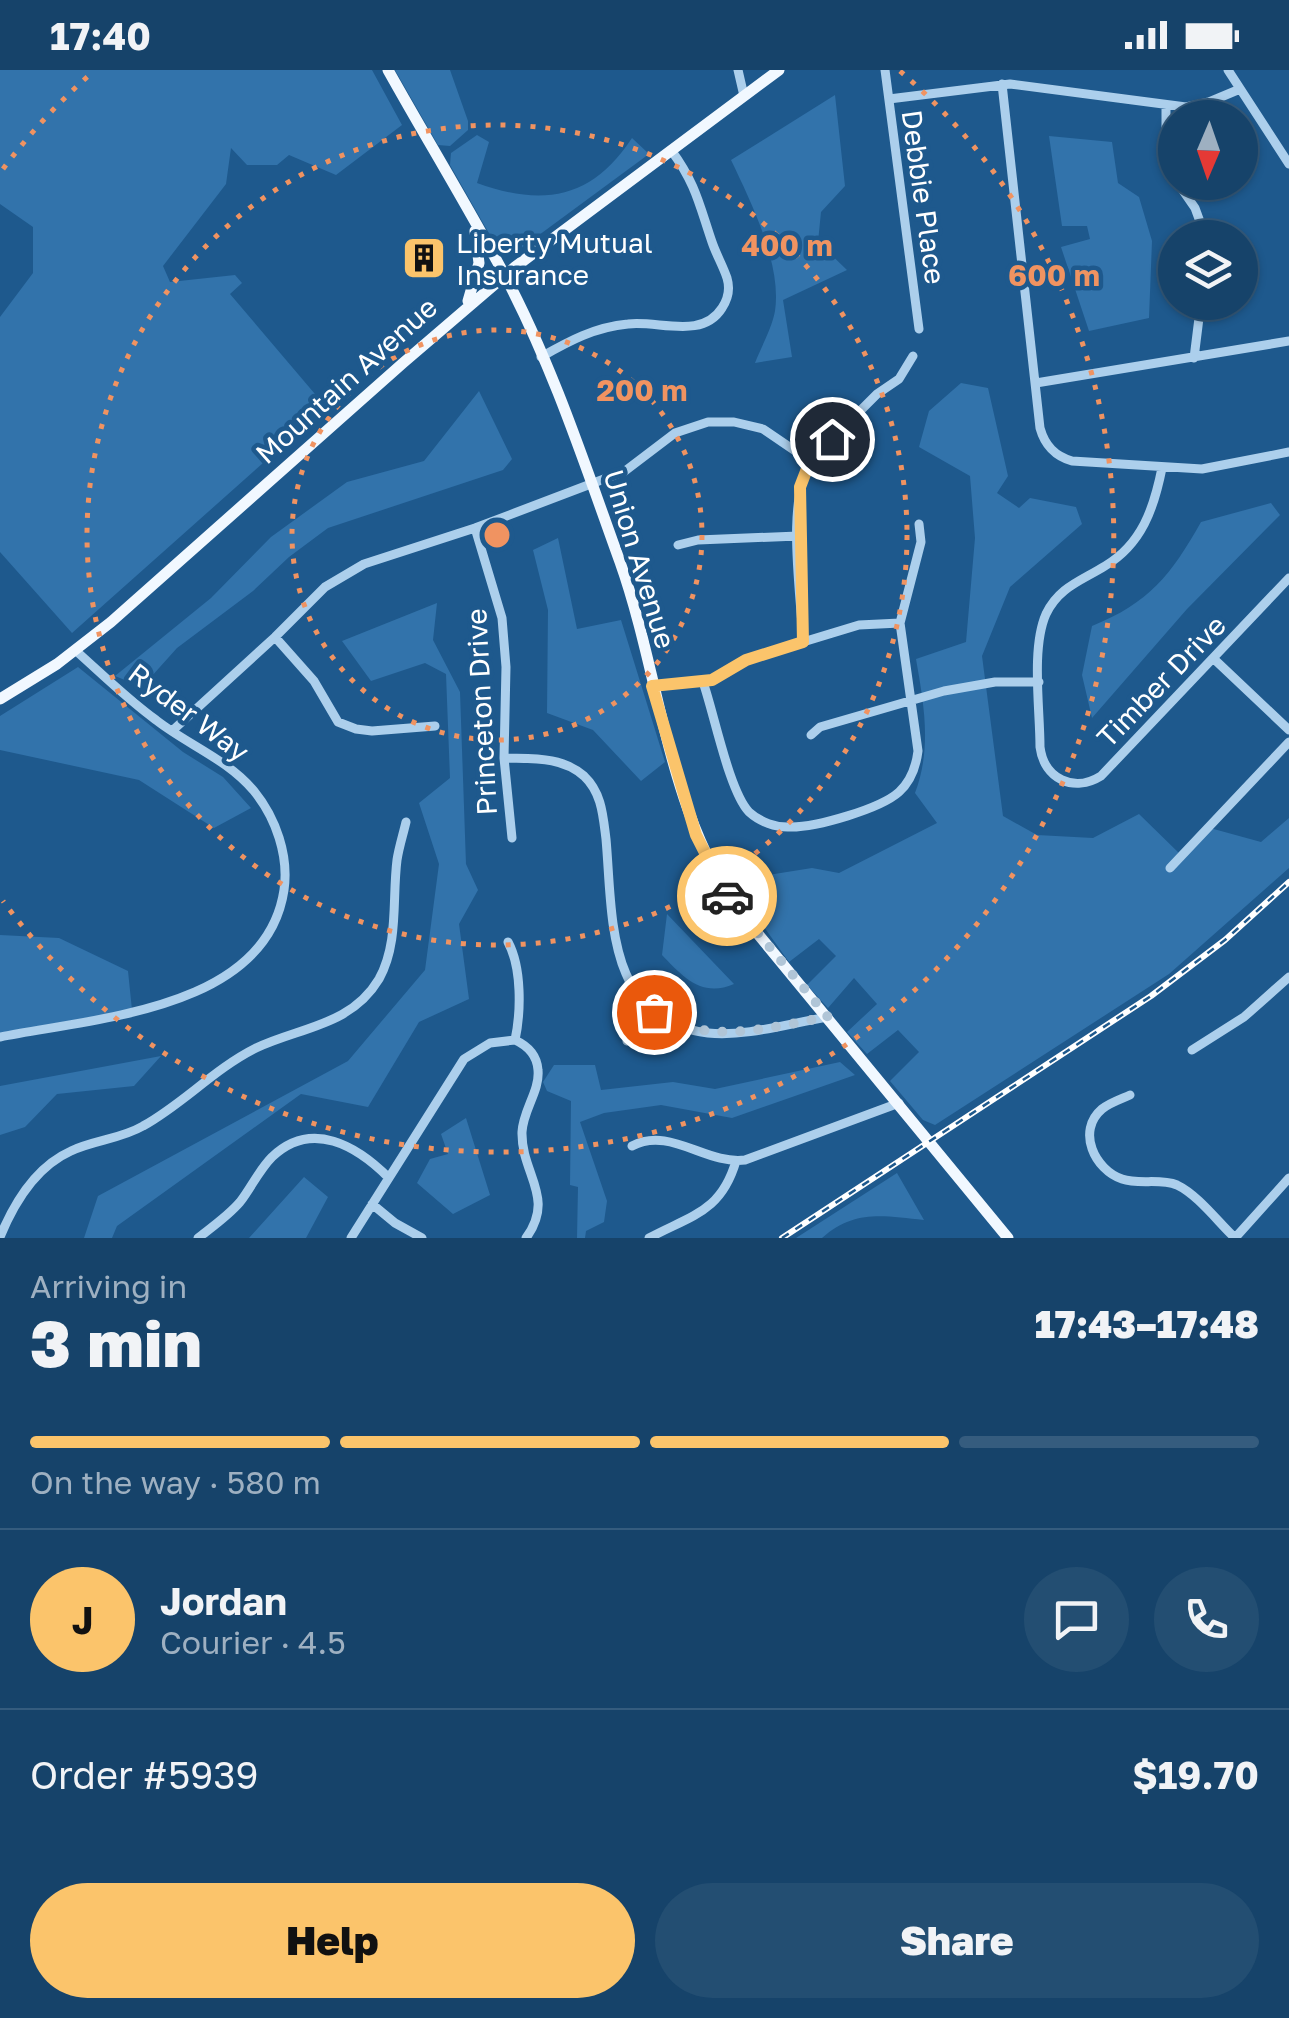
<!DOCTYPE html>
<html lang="en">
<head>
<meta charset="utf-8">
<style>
  :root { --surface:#16436a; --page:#234e72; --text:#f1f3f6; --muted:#9eb0c1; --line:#355c7e; --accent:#fbc46b }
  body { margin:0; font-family:"Golos Text",sans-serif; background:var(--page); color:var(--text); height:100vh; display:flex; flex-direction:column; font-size:38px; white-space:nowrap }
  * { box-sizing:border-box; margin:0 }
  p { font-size:32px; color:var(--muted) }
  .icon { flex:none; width:55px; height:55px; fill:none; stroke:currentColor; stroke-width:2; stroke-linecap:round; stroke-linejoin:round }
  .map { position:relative; height:1168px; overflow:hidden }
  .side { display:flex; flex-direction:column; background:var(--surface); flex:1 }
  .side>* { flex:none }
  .needle { width:65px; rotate:182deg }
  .tools { position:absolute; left:1158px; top:30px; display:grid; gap:20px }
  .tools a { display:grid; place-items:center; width:100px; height:100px; border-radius:50%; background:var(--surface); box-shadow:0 2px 8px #0004,0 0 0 2px var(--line); font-size:50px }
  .pin { position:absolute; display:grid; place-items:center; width:85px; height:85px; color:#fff; margin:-42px; border:5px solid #fff; border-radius:50%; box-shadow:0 2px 10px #0007 }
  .courier { position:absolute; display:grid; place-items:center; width:100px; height:100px; margin:-50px; border:8px solid #fbc46b; border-radius:50%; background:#fff; color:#222; box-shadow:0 2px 12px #0007 }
  .summary em { font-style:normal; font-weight:800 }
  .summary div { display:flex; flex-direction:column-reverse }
  .summary { display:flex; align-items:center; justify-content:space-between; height:170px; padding:0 30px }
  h1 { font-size:65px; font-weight:800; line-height:75px }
  .bar { display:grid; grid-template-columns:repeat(4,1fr); gap:15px 10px; align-content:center; height:120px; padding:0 30px }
  .bar i { height:12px; border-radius:8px; background:var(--line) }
  .bar .on { background:var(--accent) }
  .bar p { grid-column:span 4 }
  .line { display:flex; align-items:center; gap:25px; padding:0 30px; border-top:2px solid var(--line) }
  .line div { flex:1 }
  .round { display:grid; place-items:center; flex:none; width:105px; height:105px; border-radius:52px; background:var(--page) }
  .button { display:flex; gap:20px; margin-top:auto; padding:20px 30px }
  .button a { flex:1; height:115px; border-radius:60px; background:var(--accent); color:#111; font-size:40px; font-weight:800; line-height:115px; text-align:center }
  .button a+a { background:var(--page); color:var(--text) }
  .status { display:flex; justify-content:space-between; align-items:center; height:70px; padding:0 50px; background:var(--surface); direction:ltr }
  .status svg { height:28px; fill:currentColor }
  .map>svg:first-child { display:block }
  .green { fill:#3273ab }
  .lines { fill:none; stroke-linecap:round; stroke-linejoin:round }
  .minor { stroke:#accfec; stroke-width:9 }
  .major { stroke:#f1f8ff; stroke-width:11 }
  .rail-casing { stroke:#fff; stroke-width:6 }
  .rail { stroke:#1e598d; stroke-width:2.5; stroke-dasharray:8; stroke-linecap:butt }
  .done { stroke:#b0c5d7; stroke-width:10; stroke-dasharray:0 18 }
  .route { stroke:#fbc46b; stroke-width:12 }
  .ring { fill:none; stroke:#f09361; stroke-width:5; stroke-dasharray:5 10 }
  .labels { text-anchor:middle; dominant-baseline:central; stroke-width:9; stroke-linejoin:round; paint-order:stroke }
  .street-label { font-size:28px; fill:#fff; stroke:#1e598d }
  .poi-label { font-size:28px; fill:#fff; stroke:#1e598d; text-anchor:start }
  .centre { fill:#f09361; stroke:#1e598d; stroke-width:5 }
  .ring-label { font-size:30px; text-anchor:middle; font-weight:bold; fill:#f09361; stroke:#1e598d; stroke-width:9; stroke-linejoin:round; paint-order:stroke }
</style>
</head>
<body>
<div class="status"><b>17:40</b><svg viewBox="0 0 49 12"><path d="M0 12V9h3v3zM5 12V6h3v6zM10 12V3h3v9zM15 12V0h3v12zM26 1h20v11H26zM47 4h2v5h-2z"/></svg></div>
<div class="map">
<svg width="1289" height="1168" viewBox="0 0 1289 1168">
  <rect width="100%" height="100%" fill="#1e598d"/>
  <path class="green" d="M 0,0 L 372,0 L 402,55 L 336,105 L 289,85 L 277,95 L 247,95 L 231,78 L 226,114 L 163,196 L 170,212 L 235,205 L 242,213 L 230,224 L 326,337 L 72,563 L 0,482 L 0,247 L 33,203 L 33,157 L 0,134 Z
    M 395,0 L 450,0 L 468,51 L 468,60 L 450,76 L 438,75 Z
    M 835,25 L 845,116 L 821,142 L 818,172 L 847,200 L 783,230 L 792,287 L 755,293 C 761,277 772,258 775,241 C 782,194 751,132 731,90 Z
    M 477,65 L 489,72 L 477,113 C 543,137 592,129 632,68 L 649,84 L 520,179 L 499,181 L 450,95 L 451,83 Z
    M 1049,66 L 1112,72 L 1118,113 L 1139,127 L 1152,171 L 1149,248 L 1089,261 L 1061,177 L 1090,169 L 1087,156 L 1062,156 Z
    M 961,313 L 988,318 L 1008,406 L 997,423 L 1019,438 L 1030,428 L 1076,437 L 1082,454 L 1010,517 L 982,586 L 1003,746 L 1037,765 L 1093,768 L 1139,744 L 1182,786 L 1210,758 L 1261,772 L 1289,748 L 1289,798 L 1169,904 L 935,1055 L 923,1050 L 890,1011 L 919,982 L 898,960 L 867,984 L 847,962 L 877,934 L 854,908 L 828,938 L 807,915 L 836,886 L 819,869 L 789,892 L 731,811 L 812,798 L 839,803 L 937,753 L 915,723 C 932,678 924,635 916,589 L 966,572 L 975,468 L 970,406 L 919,377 L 929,341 Z
    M 479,321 L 512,389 L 503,400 L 328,458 L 289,487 L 253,521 L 177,578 L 142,617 L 115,606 L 211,528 L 271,467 L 347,412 L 424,391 Z
    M 1271,433 L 1280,445 L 1187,539 L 1092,648 L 1082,605 L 1092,556 C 1149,533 1171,505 1201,452 Z
    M 558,468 L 577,559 L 621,550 L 665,692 L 641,711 L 593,660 L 547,643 L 548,540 L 533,480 Z
    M 437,533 L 433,570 L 460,622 L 466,794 L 478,820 L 459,854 L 469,929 L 419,952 L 368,1037 L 301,1024 L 117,1156 L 112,1168 L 84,1168 L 98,1126 L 348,991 L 425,900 L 439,794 L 419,733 L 450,708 L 446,604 L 425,593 L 371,611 L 342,571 Z
    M 78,597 L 183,682 L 223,707 L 251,738 L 214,758 L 139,710 L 0,680 L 0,646 Z
    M 667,844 L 734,914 C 702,928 683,907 662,885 Z
    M 0,865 L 59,868 L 128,901 L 132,940 L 0,963 Z
    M 161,986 L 134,1016 L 57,1024 L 25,1057 L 0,1065 L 0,1016 Z
    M 840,992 L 855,1005 L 732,1048 L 661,1035 L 604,1043 L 580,1052 L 607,1131 L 604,1152 L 586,1161 L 585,1168 L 577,1168 L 578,1117 L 570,1115 L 571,1031 L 547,1021 L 543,1012 L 554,995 L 595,995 L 601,1020 L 673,1012 L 715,1019 Z
    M 466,1048 L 490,1125 L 453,1144 L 417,1113 L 430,1089 L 448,1084 L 441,1064 Z
    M 897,1103 L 924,1150 C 883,1146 855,1139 822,1168 L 796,1168 Z
    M 304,1107 L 328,1127 L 306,1168 L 249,1168 Z"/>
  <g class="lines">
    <path class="minor" d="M 738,0 L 744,26
      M 885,0 L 919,259
      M 1228,0 L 1289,94
      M 1002,14 L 1040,358 C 1045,376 1055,386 1072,391 L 1202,399 L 1289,382
      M 889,29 L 1010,14 L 1186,37 L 1209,32 L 1240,19
      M 1166,36 L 1166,82 L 1175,109
      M 1177,112 L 1195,138 L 1206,168
      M 541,287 C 569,271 595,257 628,254 C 658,250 702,270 722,238 C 728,229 730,218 727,208 C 723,196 716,184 712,172 C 699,134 696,114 671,80
      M 1194,288 L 1201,232
      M 1036,313 L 1289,271
      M 1162,398 C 1154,438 1142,474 1105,496 C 1081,511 1059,517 1046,544 C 1031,578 1040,639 1040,677 C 1044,709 1074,723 1101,706 L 1289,508
      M 475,458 L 502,548 L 506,597 L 504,688 L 512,768
      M 678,475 L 698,470 L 798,466
      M 275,567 L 314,611 L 338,652 L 356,659 L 372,661 L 435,656
      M 803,572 C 801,520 786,437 810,391 L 877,324 L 899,309 L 913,286
      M 1214,589 L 1289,660
      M 703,612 C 714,643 729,721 749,742 C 760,752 776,758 791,757 C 817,757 880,739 899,722 C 911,711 916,697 918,681 L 900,553 L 921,472 L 919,454
      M 652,616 L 712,610 L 746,590 L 803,572 L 859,555 L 900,553
      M 172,661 L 275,567 L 325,517 L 364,494 L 475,458 L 625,401 L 675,363 L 708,352 L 734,352 L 763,359 L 810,391
      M 811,665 L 820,657 L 944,621 L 995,612 L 1039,612
      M 504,688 C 532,689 561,686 584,706 C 602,723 603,746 606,769 C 613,847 605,950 708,963 C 746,967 790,953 828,947
      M 1170,798 L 1289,672
      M 508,872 C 522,898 521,942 515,970
      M 0,967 C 94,948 266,940 284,820 C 289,786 276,748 254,721 C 227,689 188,675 156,650 C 127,629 102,604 75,580
      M 515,970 C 528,976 537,985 538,1000 C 540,1021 523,1040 522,1062 C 521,1104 556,1127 526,1168
      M 627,971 L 630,961 L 648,937
      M 1192,980 L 1244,947 L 1289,907
      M 1130,1025 C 1121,1029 1109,1033 1102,1039 C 1076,1061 1095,1100 1122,1109 C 1139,1115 1160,1108 1177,1115 C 1198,1125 1218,1152 1235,1168
      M 632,1076 C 670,1056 706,1095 745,1090 L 899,1033
      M 372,1134 L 395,1153 L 422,1168
      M 0,1167 C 14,1133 35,1097 71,1081 C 94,1070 121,1069 143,1056 C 183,1034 214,999 256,978 C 300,957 351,956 379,909 C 399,873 392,829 397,790 C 399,777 403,765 406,752
      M 198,1168 C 212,1157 228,1146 240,1132 C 251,1118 259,1100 272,1087 C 312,1049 357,1076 389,1108
      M 351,1168 L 464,989 L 490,973 L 515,970
      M 649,1168 C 692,1145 721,1142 736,1091
      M 1235,1168 L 1289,1108"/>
    <path class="major" d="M 388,0 C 426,68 467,135 504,204 C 552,294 585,395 620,492 C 663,613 666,748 748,852 L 1008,1168
      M 468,231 L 479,193 L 475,161
      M 0,629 L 57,594 L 111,552 L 403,293 L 515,197 L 779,0"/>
    <g class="rail-casing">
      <path id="rail" d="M 782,1168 L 1151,926 L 1225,870 L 1289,812"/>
    </g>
    <use href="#rail" class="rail"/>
  </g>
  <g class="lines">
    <path class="done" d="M 654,942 C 709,977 769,957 828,947 L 727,826"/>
    <path class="route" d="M 727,826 L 696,765 L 652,616 L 712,610 L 746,590 L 803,572 L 800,417 L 810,391 L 832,369"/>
  </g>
  <g class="ring">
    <circle cx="497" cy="465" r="205"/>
    <circle cx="497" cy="465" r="410"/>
    <path d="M3 99A615 615 0 0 1 94 1M900 1A615 615 0 1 1 3 831"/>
  </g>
  <defs>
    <g id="building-square" transform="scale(2.25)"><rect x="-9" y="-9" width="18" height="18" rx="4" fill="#fbc46b" stroke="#1e598d"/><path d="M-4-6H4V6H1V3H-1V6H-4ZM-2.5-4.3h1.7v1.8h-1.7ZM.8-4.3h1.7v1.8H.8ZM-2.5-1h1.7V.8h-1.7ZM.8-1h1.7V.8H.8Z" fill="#111"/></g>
  </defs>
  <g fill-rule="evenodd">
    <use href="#building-square" x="424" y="188"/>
  </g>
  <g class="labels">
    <g class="street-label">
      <text transform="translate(924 127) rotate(82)">Debbie Place</text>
      <text transform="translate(346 310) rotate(-42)">Mountain Avenue</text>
      <text transform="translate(640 489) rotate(73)">Union Avenue</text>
      <text transform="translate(1161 611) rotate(-46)">Timber Drive</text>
      <text transform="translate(189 642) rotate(37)">Ryder Way</text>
      <text transform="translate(481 642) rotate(-93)">Princeton Drive</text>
    </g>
    <g class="poi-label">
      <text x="456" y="172">Liberty Mutual<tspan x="456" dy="32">Insurance</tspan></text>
    </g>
  </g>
  <circle cx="497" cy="465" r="15" class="centre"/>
  <g class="ring-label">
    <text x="787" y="186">400 m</text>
    <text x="1054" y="216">600 m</text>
    <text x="642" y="331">200 m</text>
  </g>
</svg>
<div class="tools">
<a><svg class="needle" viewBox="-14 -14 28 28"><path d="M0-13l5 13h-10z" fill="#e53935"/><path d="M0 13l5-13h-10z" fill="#9eb0c1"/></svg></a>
<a><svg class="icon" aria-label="layers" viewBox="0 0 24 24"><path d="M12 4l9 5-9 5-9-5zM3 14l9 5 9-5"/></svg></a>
</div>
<div class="pin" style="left:654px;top:942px;background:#ea580c"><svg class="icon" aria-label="bag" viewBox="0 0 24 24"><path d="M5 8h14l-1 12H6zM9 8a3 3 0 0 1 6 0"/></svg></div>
<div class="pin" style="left:832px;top:369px;background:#1f2937"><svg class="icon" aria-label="home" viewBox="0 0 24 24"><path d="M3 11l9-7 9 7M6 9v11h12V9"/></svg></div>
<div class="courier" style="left:727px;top:826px"><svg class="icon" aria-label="car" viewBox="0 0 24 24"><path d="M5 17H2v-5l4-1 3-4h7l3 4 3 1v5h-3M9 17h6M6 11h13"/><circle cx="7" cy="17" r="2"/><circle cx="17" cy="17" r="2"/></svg></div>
</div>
<section class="side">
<div class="summary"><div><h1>3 min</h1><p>Arriving in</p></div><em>17:43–17:48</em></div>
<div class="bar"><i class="on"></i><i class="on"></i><i class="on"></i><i></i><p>On the way · 580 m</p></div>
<div class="line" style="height:180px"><b class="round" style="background:var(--accent);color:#111">J</b><div><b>Jordan</b><p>Courier · 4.5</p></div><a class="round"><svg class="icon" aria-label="chat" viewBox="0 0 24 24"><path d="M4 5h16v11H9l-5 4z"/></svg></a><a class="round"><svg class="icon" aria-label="phone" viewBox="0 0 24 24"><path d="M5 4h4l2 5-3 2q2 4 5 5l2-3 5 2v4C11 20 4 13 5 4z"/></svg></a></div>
<div class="line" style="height:130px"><div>Order #5939</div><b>$19.70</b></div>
<div class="button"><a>Help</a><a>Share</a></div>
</section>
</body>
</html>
